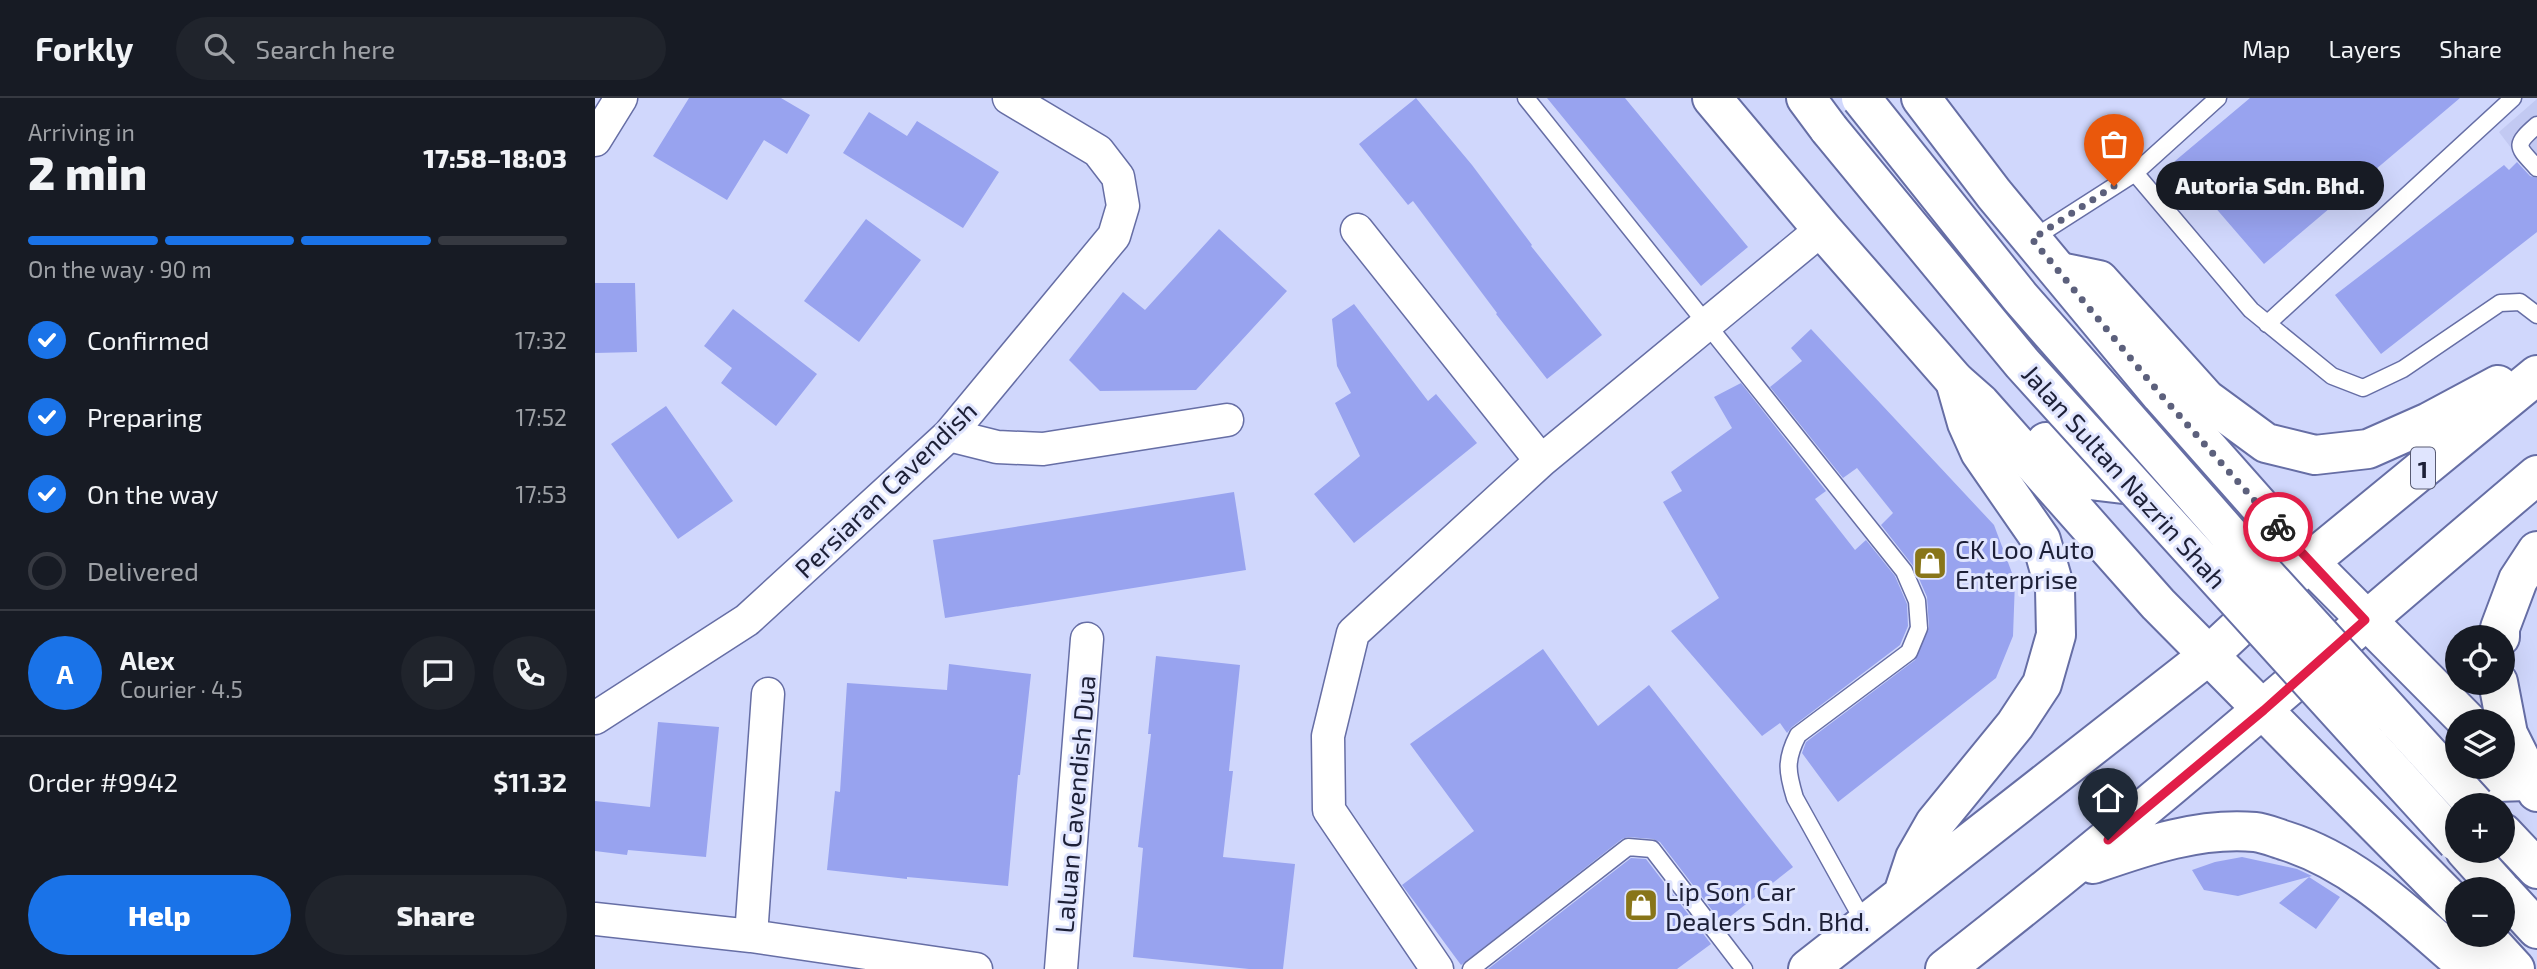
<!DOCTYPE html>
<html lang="en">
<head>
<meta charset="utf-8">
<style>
  :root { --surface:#171b24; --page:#20242c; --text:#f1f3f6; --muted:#9ea1a6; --line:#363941; --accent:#1a73e8 }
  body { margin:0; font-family:"Exo 2",sans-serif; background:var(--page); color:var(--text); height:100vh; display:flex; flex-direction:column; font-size:26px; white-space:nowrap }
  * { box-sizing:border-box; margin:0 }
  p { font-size:23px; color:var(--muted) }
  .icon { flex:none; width:38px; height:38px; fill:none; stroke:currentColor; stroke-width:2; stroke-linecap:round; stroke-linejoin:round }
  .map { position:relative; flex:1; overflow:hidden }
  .side { display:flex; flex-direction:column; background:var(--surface); width:595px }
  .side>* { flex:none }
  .tools { position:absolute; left:1850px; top:527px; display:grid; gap:14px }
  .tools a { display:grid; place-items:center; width:70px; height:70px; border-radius:50%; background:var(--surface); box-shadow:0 7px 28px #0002; font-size:35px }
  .pin { position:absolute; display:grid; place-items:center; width:60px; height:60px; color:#fff; margin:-72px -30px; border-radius:50% 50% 50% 0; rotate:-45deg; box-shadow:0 0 7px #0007 }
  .pin .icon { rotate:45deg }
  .courier { position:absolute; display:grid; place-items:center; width:70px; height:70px; margin:-35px; border:5px solid #e11d48; border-radius:50%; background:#fff; color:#222; box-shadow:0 2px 9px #0007 }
  .bubble { position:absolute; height:49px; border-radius:24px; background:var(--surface); box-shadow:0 7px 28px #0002; font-size:23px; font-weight:800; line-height:49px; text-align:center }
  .summary em { font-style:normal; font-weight:800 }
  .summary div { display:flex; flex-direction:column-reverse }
  .summary { display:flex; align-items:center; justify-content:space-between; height:119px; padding:0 28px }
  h1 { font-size:46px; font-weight:800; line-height:52px }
  .bar { display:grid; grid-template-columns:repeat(4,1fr); gap:10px 7px; align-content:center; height:84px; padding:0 28px }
  .bar i { height:9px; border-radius:5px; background:var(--line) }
  .bar .active { background:var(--accent) }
  .bar p { grid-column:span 4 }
  .line { display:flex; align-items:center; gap:18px; padding:0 28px; border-top:2px solid var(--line) }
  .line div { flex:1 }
  .round { display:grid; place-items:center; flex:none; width:74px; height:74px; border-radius:37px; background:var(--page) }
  ol { padding:0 28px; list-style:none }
  li { display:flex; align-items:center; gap:21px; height:77px }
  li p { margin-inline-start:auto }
  li .icon { padding:7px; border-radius:50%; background:var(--accent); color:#fff; stroke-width:4 }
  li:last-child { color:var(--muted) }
  li i { width:38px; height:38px; border:4px solid var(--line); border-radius:50% }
  .primary-button { display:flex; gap:14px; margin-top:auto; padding:14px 28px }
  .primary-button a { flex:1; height:80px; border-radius:42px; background:var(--accent); color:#fff; font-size:28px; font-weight:800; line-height:80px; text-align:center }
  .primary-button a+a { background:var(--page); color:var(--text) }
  header { display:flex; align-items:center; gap:42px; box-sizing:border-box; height:98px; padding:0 35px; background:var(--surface); border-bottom:2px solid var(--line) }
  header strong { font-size:33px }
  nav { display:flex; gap:38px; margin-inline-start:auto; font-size:24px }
  .search { width:490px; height:63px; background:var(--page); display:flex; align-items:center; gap:18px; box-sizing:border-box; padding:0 24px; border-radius:38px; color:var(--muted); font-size:26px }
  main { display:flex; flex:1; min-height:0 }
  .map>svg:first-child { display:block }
  .built { fill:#c2c9f2 }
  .building { fill:#98a3ef }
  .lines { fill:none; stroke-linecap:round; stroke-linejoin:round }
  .lane-casing { stroke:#666ea5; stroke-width:19 }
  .street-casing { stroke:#666ea5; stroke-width:35 }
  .secondary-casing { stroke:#666ea5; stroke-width:42 }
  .primary-casing { stroke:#666ea5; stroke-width:42 }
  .highway-casing { stroke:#666ea5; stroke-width:42 }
  .lane { stroke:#fff; stroke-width:16 }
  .street { stroke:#fff; stroke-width:32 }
  .secondary { stroke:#fff; stroke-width:38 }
  .primary { stroke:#fff; stroke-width:38 }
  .highway { stroke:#fff; stroke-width:38 }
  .highway-bridge-casing { stroke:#666ea5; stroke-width:42; stroke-linecap:butt }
  .highway-bridge { stroke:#fff; stroke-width:38 }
  .done { stroke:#5c607c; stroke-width:7; stroke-dasharray:0 12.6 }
  .route { stroke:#e11d48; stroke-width:9 }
  .labels { text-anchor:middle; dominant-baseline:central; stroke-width:6; stroke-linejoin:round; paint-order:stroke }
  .shield { fill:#e0e5fe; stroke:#585b73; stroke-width:2 }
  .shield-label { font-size:24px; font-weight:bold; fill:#1d2037 }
  .street-label { font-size:26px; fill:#1d2037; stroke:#e0e5fe }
  .poi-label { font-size:26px; fill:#1d2037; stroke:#e0e5fe; text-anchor:start }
</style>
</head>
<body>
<header>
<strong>Forkly</strong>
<div class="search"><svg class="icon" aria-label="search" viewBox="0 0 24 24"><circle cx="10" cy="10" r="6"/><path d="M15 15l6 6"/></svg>Search here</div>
<nav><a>Map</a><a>Layers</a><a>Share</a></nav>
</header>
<main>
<section class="side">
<div class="summary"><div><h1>2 min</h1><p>Arriving in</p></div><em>17:58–18:03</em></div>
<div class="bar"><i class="active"></i><i class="active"></i><i class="active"></i><i></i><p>On the way · 90 m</p></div>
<ol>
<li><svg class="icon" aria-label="check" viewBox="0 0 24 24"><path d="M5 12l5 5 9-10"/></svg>Confirmed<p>17:32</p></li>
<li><svg class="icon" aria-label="check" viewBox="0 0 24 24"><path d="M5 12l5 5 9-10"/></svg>Preparing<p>17:52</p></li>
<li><svg class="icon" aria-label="check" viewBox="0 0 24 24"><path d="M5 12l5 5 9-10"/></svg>On the way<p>17:53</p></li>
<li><i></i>Delivered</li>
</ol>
<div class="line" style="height:126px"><b class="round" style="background:var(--accent);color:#fff">A</b><div><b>Alex</b><p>Courier · 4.5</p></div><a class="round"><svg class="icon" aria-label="chat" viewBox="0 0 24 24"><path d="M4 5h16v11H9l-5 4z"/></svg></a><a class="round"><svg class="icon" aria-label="phone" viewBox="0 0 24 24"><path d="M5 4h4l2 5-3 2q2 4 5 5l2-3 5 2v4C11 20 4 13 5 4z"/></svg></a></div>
<div class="line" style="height:91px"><div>Order #9942</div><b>$11.32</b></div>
<div class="primary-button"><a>Help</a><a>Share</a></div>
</section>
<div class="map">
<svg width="1942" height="871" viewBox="0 0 1942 871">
  <rect width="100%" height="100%" fill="#d0d7fc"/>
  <path class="built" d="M 1942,1 L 1942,84 L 1904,34 Z"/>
  <path class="building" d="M 94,0 L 186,0 L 215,17 L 192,56 L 169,42 L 132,102 L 58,58 Z
    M 821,0 L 877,67 L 937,147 L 936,148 L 1007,237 L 952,281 L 901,216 L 902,215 L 818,103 L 813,107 L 764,46 Z
    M 952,0 L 1030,0 L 1153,149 L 1106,188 Z
    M 1655,0 L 1865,0 L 1669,166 L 1580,63 Z
    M 274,14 L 312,38 L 322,23 L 404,74 L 368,130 L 248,55 Z
    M 1922,64 L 1935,78 L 1942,80 L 1942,134 L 1786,256 L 1740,197 L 1909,67 L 1914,72 Z
    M 271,121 L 326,162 L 264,244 L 209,203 Z
    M 624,131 L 692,193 L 601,292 L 505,293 L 474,262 L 528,194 L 550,212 Z
    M 0,185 L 40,185 L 42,254 L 0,255 Z
    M 759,206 L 833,303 L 841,296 L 882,345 L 759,445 L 719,396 L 765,358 L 740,305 L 756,295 L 742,268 L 737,221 Z
    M 138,211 L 222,276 L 181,328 L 126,285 L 137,270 L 109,248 Z
    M 1216,231 L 1399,427 L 1420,483 L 1418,538 L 1401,580 L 1243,704 L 1207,655 L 1211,644 L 1320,562 L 1334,529 L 1332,499 L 1319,469 L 1286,427 L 1298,415 L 1262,370 L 1248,380 L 1175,289 L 1207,263 L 1196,250 Z
    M 1146,285 L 1231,393 L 1220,401 L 1260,452 L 1271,442 L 1300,478 L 1312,506 L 1313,528 L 1305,547 L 1197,629 L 1192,635 L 1185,625 L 1167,638 L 1076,533 L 1124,500 L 1068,404 L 1087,393 L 1076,374 L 1137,330 L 1119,299 Z
    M 71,308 L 138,403 L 83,441 L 16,346 Z
    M 639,394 L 651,472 L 350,520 L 338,442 Z
    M 948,551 L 1003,628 L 1054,587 L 1198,769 L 1127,825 L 1065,744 L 1058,741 L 1033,739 L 1027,741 L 866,867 L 807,787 L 879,733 L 815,646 Z
    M 561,558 L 645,567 L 634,673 L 638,673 L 628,759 L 700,766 L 688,871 L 654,871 L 538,859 L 548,750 L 543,749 L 556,636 L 553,636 Z
    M 354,566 L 436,576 L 425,677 L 423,677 L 413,788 L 312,779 L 312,781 L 232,772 L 240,693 L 245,694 L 252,585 L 352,592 Z
    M 63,624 L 124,629 L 111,759 L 33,752 L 32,757 L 0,753 L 0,703 L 55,709 Z
    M 1647,759 L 1702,771 L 1717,778 L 1643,798 L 1609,792 L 1597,772 L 1620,764 Z
    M 1036,760 L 1051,761 L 1116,846 L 1082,871 L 893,871 Z
    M 1714,779 L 1745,799 L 1721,831 L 1684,805 Z"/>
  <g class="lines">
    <g class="lane-casing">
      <path id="lane" d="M 931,0 L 1309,473 L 1322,503 L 1324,530 L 1314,554 L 1203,637 C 1190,662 1192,674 1200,700 L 1270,826
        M 1942,27 C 1918,48 1922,48 1942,70
        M 1540,75 L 1656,212 L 1737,278 L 1768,290 L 1808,271 L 1905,205 L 1925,204 L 1942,217
        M 1437,141 L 1540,75 L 1623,0
        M 1672,226 L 1918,0
        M 876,871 L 1033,749 L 1057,751 L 1149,871"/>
    </g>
    <g class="street-casing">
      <path id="street" d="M 0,42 L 26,0
        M 762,132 L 946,363
        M 354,337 L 402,349 L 448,351 L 632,322
        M 0,620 L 152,522 L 354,337 L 519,138 L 528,108 L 523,79 L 503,53 L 414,0
        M 0,821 L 156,838 L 381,871
        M 156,838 L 173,596
        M 466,871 L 492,541
        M 842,871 L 734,712 L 733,638 L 758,535 L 946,363 L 1227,131"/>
    </g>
    <g class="secondary-casing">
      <path id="secondary" d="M 1117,0 L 1227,131 L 1360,283 L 1385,305 L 1563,506 L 1862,808
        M 1326,0 L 1399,96 L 1566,297 L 1714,464 L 1872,623
        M 1451,344 L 1486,381 L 1528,386 L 1554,368
        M 1845,712 L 1870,685 L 1932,683
        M 1888,836 L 1920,871"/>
    </g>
    <g class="primary-casing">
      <path id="primary" d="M 1465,174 L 1504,182 L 1611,301 L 1671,345 L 1720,357 L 1773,351 L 1834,324 L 1903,287
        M 1905,539 L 1905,530 L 1923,482 L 1942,453
        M 1903,584 L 1913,636 L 1942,694
        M 1498,766 C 1550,748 1604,729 1660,734 C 1670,735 1681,740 1691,743 C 1764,766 1818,823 1875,871
        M 1309,793 L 1320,760 L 1340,725 L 1420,627 L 1447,586 L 1461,537 L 1460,491 L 1446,442 L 1385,354 L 1372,325 L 1360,283
        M 1213,871 L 1614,557 L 1714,464 L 1942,277
        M 1350,871 C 1553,713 1746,543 1942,377"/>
    </g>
    <g class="highway-casing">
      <path id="highway" d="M 1211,0 L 1234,31
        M 1908,735 L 1942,771
        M 1870,752 L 1905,791
        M 1908,794 L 1942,831"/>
    </g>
    <use href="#lane" class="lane"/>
    <use href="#street" class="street"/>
    <use href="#secondary" class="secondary"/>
    <use href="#primary" class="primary"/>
    <use href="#highway" class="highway"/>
    <g class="highway-bridge-casing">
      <path id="highway-bridge" d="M 1266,0 L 1425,199 L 1645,449 L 1880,707
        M 1234,31 L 1427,265 L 1862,744"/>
    </g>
    <use href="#highway-bridge" class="highway-bridge"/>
  </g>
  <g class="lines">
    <path class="done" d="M 1519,88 L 1437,141 L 1566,297 L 1683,429"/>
    <path class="route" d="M 1513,742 L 1669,612 L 1770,522 L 1683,429"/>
  </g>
  <defs>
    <g id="shop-square" transform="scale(1.75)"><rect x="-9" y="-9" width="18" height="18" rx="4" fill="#887519" stroke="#e0e5fe"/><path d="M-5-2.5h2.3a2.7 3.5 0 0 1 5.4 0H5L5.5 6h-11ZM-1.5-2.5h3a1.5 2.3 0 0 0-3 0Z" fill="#fff"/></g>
  </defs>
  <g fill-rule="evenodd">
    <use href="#shop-square" x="1335" y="465"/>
    <use href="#shop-square" x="1046" y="807"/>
  </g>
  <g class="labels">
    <rect class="shield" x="1816" y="349.5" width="24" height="41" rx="5"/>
    <g class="shield-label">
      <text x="1828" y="370">1</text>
    </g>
    <g class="street-label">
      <text transform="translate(1530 378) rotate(48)">Jalan Sultan Nazrin Shah</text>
      <text transform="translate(290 391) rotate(-44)">Persiaran Cavendish</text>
      <text transform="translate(479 706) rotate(-85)">Laluan Cavendish Dua</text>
    </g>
    <g class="poi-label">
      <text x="1360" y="450">CK Loo Auto<tspan x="1360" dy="30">Enterprise</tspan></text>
      <text x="1070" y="792">Lip Son Car<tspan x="1070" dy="30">Dealers Sdn. Bhd.</tspan></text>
    </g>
  </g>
</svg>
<div class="tools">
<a><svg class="icon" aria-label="locate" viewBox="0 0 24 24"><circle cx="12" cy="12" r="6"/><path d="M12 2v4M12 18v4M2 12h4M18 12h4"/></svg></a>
<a><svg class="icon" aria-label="layers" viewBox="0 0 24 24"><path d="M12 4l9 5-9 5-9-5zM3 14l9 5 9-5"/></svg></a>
<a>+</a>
<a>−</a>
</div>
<div class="pin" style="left:1519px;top:88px;background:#ea580c"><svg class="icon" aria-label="bag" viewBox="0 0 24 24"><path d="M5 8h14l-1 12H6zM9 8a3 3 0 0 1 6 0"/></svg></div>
<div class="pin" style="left:1513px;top:742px;background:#1f2937"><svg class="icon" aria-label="home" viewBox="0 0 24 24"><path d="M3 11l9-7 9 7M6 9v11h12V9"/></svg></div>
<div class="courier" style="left:1683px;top:429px"><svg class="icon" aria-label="bike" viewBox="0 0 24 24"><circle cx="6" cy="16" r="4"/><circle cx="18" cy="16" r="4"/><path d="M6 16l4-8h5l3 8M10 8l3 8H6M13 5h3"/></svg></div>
<div class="bubble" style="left:1561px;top:63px;width:228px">Autoria Sdn. Bhd.</div>
</div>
</main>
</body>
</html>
